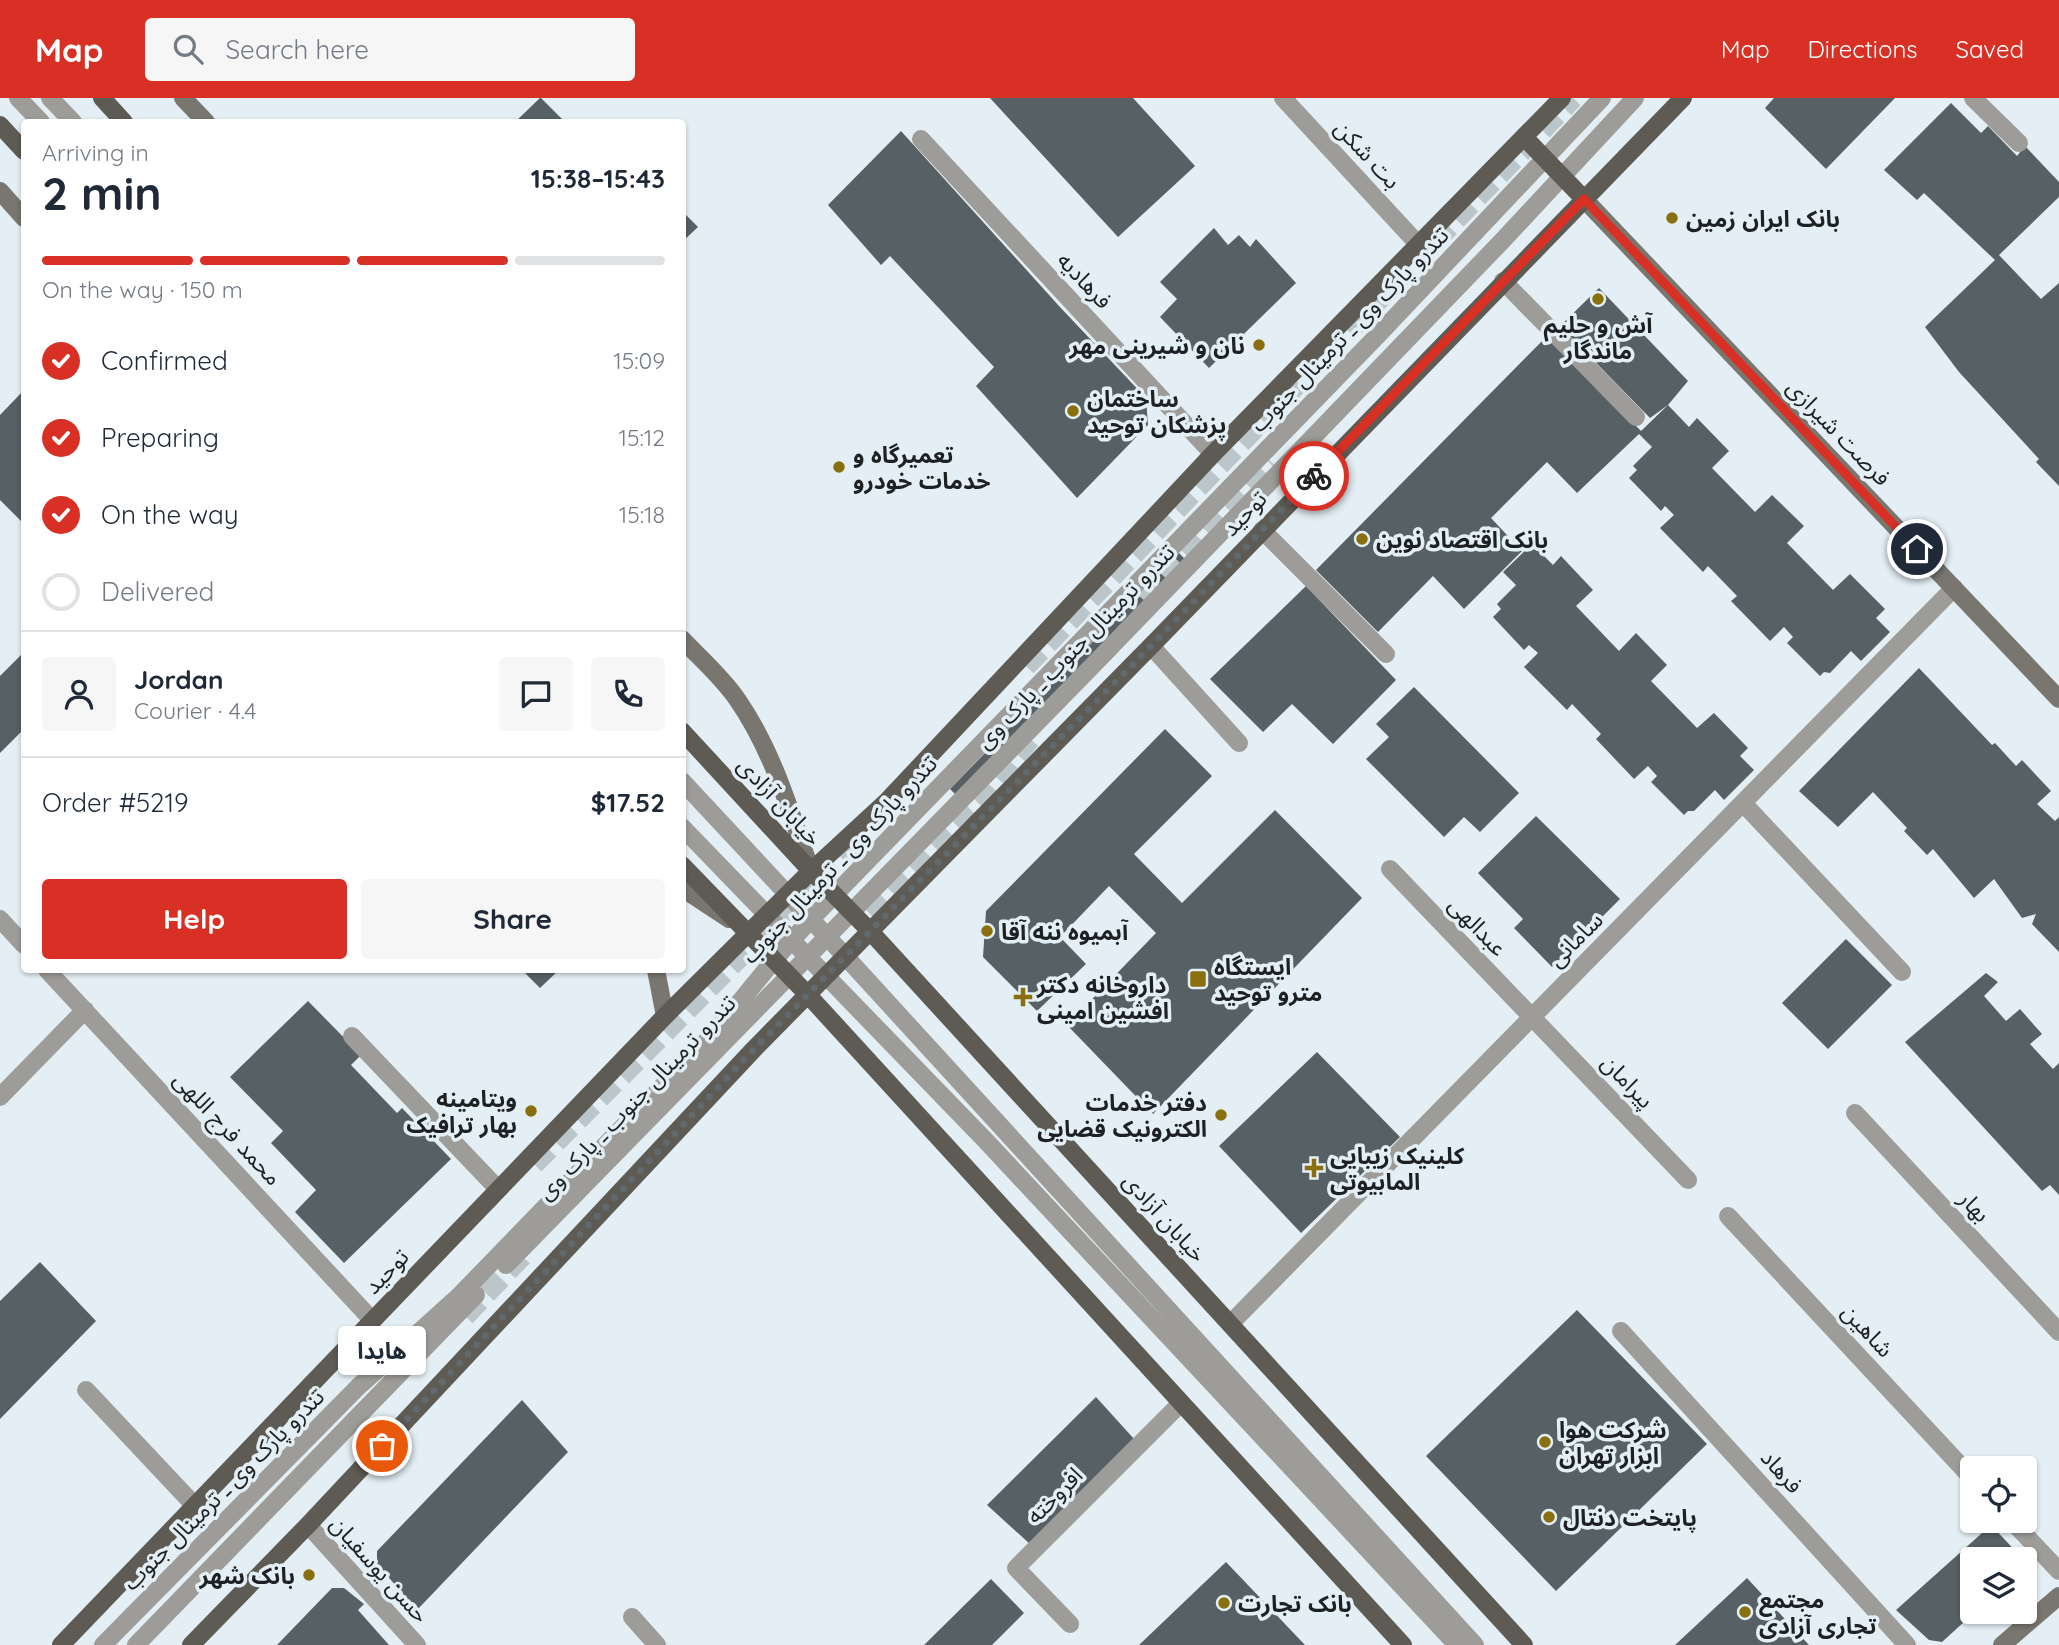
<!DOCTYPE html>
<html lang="en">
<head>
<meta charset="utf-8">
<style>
  :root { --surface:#fff; --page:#f6f6f7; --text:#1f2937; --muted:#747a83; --line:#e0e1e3; --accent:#d93025 }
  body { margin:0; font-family:Quicksand,"Noto Sans Arabic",sans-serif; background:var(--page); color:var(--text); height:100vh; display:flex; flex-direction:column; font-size:26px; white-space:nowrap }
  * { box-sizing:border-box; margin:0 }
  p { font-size:23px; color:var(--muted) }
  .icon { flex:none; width:38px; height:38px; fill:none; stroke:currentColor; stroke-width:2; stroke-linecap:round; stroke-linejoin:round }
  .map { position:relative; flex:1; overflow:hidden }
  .drawer { position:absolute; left:21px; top:21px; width:665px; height:854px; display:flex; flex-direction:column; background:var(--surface); border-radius:7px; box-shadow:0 2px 5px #0004 }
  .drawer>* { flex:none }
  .buttons { position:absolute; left:1960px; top:1358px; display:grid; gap:14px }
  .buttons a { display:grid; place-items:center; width:77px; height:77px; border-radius:7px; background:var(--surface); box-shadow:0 2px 5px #0004; font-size:35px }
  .pin { position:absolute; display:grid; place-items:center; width:60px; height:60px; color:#fff; margin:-30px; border:4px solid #fff; border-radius:50%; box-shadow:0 2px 7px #0007 }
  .courier { position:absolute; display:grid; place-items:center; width:70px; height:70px; margin:-35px; border:5px solid #d93025; border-radius:50%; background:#fff; color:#222; box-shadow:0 2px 9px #0007 }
  .bubble { position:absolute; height:49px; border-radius:7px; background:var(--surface); box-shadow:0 2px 5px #0004; font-size:23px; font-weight:700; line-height:49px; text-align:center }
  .overview em { font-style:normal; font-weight:700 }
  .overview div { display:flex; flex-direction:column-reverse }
  .overview { display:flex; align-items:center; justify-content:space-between; height:119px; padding:0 21px }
  h1 { font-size:46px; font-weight:700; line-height:52px }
  .bar { display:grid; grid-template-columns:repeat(4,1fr); gap:10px 7px; align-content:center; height:84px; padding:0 21px }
  .bar i { height:9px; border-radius:5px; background:var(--line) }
  .bar .active { background:var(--accent) }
  .bar p { grid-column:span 4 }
  .line { display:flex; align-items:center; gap:18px; padding:0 21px; border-top:2px solid var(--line) }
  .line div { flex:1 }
  .round { display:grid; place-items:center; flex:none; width:74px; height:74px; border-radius:7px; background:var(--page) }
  ol { padding:0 21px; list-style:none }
  li { display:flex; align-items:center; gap:21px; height:77px }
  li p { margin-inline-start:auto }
  li .icon { padding:7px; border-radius:50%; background:var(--accent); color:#fff; stroke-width:4 }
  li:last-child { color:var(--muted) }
  li i { width:38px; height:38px; border:4px solid var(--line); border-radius:50% }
  .cta { display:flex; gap:14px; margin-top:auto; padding:14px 21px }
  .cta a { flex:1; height:80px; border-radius:7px; background:var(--accent); color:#fff; font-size:28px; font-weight:700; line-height:80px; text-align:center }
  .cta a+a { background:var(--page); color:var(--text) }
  header { display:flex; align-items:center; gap:42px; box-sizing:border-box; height:98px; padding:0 35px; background:var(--accent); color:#fff }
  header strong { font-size:33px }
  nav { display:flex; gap:38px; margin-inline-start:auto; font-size:24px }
  .search { width:490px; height:63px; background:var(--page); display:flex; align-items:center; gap:18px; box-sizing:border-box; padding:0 24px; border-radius:7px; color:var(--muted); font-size:26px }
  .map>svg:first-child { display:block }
  .building { fill:#576165 }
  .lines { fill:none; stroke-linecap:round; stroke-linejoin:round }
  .highway-tunnel { stroke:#bbc6ca; stroke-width:21; stroke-dasharray:21 10; stroke-linecap:butt }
  .lane { stroke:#9d9c98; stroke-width:18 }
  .street { stroke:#9d9c98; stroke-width:18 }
  .secondary { stroke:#78766f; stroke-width:18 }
  .primary { stroke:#5d5b53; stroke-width:18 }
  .done { stroke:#62696c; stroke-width:7; stroke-dasharray:0 12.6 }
  .route { stroke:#d93025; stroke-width:9 }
  .poi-dot { fill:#8a6f11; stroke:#e3eff4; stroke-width:2.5 }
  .labels { text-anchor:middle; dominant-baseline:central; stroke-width:7; stroke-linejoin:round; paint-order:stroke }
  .street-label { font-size:23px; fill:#1d2123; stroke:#e3eff4 }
  .poi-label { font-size:23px; font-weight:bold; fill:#1d2123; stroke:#e3eff4; text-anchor:start }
</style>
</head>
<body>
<header>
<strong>Map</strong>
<div class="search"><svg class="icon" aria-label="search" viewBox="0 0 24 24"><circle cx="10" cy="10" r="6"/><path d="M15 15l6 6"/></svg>Search here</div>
<nav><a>Map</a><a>Directions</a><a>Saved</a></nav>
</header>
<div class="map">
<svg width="2059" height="1547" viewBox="0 0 2059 1547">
  <rect width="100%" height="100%" fill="#e3eff4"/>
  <path class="building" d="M 540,0 L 541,0 L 565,24 L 515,24 Z
    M 990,0 L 1133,0 L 1195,68 L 1118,139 Z
    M 1774,0 L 1895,0 L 1826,71 L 1765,10 Z
    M 1951,5 L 1981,35 L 1988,28 L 2017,58 L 2025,48 L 2059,84 L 2059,99 L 1999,157 L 2041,201 L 2059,185 L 2059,388 L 2036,364 L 2039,361 L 1959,274 L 1925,229 L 1995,162 L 1924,95 L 1917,102 L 1884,72 Z
    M 901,33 L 1059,208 L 1146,300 L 1148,327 L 1077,400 L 976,288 L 994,269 L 890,158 L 881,167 L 828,107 Z
    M 682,113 L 698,129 L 682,144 Z
    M 1214,130 L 1228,147 L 1239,137 L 1250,149 L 1256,141 L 1296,185 L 1209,270 L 1160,219 L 1177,201 L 1160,184 Z
    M 1599,190 L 1688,283 L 1668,307 L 1689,329 L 1697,320 L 1729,353 L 1712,370 L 1755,414 L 1772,397 L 1804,428 L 1787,445 L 1833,492 L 1850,476 L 1885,511 L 1876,520 L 1890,534 L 1861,563 L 1851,553 L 1830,575 L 1824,574 L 1820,578 L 1787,545 L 1793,539 L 1784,529 L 1770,543 L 1731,503 L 1737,498 L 1708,468 L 1703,474 L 1660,430 L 1674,417 L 1665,408 L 1661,413 L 1629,380 L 1637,372 L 1633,368 L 1652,349 L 1639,336 L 1577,395 L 1547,364 L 1491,420 L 1522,453 L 1464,511 L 1433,478 L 1378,534 L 1316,472 L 1547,238 L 1641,333 L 1668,307 L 1650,320 L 1560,228 Z
    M 24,292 L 24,426 L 0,402 L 0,317 Z
    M 1532,446 L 1553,467 L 1561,458 L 1593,492 L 1576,508 L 1619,553 L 1636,535 L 1667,567 L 1651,583 L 1697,630 L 1714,615 L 1748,650 L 1740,658 L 1754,672 L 1724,702 L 1715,692 L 1694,713 L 1688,713 L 1684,717 L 1651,684 L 1657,678 L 1648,668 L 1634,681 L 1596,641 L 1601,636 L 1572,606 L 1567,612 L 1524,569 L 1538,555 L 1529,547 L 1524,552 L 1493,519 L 1501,511 L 1497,506 L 1516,487 L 1503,474 Z
    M 1179,455 L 1188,464 L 959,700 L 950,691 Z
    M 1306,488 L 1396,582 L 1333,646 L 1292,606 L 1263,634 L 1210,581 Z
    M 24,554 L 24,631 L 0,655 L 0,578 Z
    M 1919,570 L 1992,647 L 1995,645 L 2016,668 L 2022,662 L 2051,693 L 2037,706 L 2055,723 L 2059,719 L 2059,854 L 2032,826 L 2036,816 L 2022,820 L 1994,781 L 1974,800 L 1933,751 L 1927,757 L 1904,733 L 1907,730 L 1873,694 L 1838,729 L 1799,693 Z
    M 1414,589 L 1519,695 L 1480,734 L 1464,719 L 1444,739 L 1366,661 L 1389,639 L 1376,626 Z
    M 1165,631 L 1212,678 L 1134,756 L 1182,805 L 1275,712 L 1362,800 L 1153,1016 L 1067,927 L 1156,835 L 1109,788 L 1060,839 L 1086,866 L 1037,913 L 983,859 L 986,813 Z
    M 1536,718 L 1620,801 L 1552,869 L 1514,830 L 1523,821 L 1478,775 Z
    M 1846,841 L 1892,887 L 1828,951 L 1782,905 Z
    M 522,872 L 559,872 L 540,890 Z
    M 1986,875 L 1998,884 L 1984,898 L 2006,923 L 2020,911 L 2042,936 L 2030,946 L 2053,971 L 2059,965 L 2059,1097 L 2050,1087 L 2042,1093 L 1905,944 Z
    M 308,903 L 361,957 L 351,967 L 397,1015 L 402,1010 L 451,1061 L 344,1165 L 295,1114 L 316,1092 L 271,1045 L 283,1033 L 230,979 Z
    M 1317,954 L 1400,1039 L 1301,1135 L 1219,1048 Z
    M 40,1164 L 96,1223 L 0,1321 L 0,1203 Z
    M 1577,1212 L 1707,1346 L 1556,1493 L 1426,1358 Z
    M 1096,1299 L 1135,1342 L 1031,1447 L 987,1407 Z
    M 522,1302 L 568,1354 L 417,1512 L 377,1466 L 377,1453 Z
    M 1991,1427 L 2023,1461 L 1972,1461 L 1972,1514 L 1975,1514 L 1942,1544 L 1929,1542 L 1896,1512 Z
    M 1226,1464 L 1305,1547 L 1139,1547 Z
    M 1747,1480 L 1809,1547 L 1675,1547 Z
    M 991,1481 L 1024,1515 L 992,1547 L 924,1547 Z
    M 332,1490 L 344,1490 L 364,1506 L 358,1512 L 389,1547 L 277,1547 Z"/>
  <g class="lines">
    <path class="highway-tunnel" d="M 1145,503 L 1216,418 L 1268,361
      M 1026,568 L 1573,0
      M 865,811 L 990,689 L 1030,641
      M 534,1066 L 864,734
      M 465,1218 L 525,1155"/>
    <path class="lane" d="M 18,0 L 41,24
      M 50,0 L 73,24
      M 1973,0 L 2019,45
      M 1503,183 L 1636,319
      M 1262,432 L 1386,556
      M 1151,548 L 1239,645
      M 682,683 L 845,858 L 1475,1547
      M 1743,705 L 1902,874
      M 682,729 L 986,1043 L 1457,1547
      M 352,938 L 498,1091
      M 0,999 L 85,912
      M 506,1167 L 1101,559 L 1503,142 L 1635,0
      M 86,1292 L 195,1408
      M 103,1547 L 359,1288 L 458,1199 L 716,933 L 774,862 L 811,821 L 1379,236 L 1602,0
      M 136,1547 L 476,1197"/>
    <path class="street" d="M 1283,0 L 1417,145
      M 921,41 L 1213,356
      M 1390,771 L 1688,1082
      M 0,821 L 24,847
      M 47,872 L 372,1222
      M 1855,1015 L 2059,1234
      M 1728,1118 L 1972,1380
      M 1230,1226 L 1954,490
      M 1621,1233 L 1907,1547
      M 2012,1423 L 2059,1473
      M 308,1427 L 417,1547
      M 632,1519 L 657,1547
      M 1070,1526 L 1016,1470 L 1181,1305"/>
    <path class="secondary" d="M 183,0 L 206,24
      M 0,93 L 24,120
      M 1584,101 L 2059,601
      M 682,541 C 700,560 722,579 737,601 C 773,653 790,713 811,773
      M 682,790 L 729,821
      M 656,872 L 665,918
      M 2002,1547 L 2059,1498"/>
    <path class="primary" d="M 102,0 L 124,24
      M 0,27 L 24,53
      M 1524,39 L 1584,101
      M 682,633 L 811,773 L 869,832 L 1524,1547
      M 682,767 L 809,898 L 1403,1547
      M 61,1547 L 665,918 L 811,773 L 888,702 L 1213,356 L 1562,0
      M 191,1547 L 308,1427 L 755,950 L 1151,548 L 1683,0"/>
  </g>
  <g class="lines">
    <path class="done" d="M 382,1348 L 755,950 L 1151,548 L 1314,378"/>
    <path class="route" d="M 1314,378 L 1584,101 L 1917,451"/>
  </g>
  <g class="poi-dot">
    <circle cx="1672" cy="120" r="7"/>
    <circle cx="1598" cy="201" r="7"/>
    <circle cx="1259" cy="247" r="7"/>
    <circle cx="1073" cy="313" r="7"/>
    <circle cx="839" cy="369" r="7"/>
    <circle cx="1362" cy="441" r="7"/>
    <circle cx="987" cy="833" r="7"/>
    <rect x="1189" y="872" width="18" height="18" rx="3.5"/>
    <path d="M1019.5 888.5h7v7h7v7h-7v7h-7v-7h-7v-7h7z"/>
    <circle cx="531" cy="1013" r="7"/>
    <circle cx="1221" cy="1017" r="7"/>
    <path d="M1310.5 1059.5h7v7h7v7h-7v7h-7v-7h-7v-7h7z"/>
    <circle cx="1545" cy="1344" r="7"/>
    <circle cx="1549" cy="1419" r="7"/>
    <circle cx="309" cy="1477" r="7"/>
    <circle cx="1224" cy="1505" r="7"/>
    <circle cx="1745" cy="1514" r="7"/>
  </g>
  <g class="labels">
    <g class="street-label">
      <text transform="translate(1368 56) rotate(47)">بت شکن</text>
      <text transform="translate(1085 182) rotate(47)">فرهادیه</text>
      <text transform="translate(1349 231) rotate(-46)">تندرو پارک وی ـ ترمینال جنوب</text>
      <text transform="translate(1839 334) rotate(46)">فرصت شیرازی</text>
      <text transform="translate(1244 415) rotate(-46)">توحید</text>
      <text transform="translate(1075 548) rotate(-46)">تندرو ترمینال جنوب ـ پارک وی</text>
      <text transform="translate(780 703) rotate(47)">خیابان آزادی</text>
      <text transform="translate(839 761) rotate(-47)">تندرو پارک وی ـ ترمینال جنوب</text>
      <text transform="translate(1478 828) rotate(46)">عبدالهی</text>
      <text transform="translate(1575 841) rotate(-45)">سامانی</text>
      <text transform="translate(1628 983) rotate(46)">پیرامان</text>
      <text transform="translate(636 999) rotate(-46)">تندرو ترمینال جنوب ـ پارک وی</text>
      <text transform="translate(228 1030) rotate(47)">محمد فرج اللهی</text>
      <text transform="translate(1975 1108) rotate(47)">بهار</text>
      <text transform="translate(1165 1119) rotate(48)">خیابان آزادی</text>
      <text transform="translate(386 1173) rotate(-46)">توحید</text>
      <text transform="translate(1868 1232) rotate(47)">شاهین</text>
      <text transform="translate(1782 1373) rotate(48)">فرهاد</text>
      <text transform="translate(223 1391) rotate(-45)">تندرو پارک وی ـ ترمینال جنوب</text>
      <text transform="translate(1054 1397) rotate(-45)">افروخته</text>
      <text transform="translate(380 1471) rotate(48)">حسن یوسفیان</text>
    </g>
    <g class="poi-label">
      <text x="1686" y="120">بانک ایران زمین</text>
      <text x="1598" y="226" text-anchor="middle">آش و حلیم<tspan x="1598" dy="26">ماندگار</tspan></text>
      <text x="1245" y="247" text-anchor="end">نان و شیرینی مهر</text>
      <text x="1087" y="300">ساختمان<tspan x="1087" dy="26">پزشکان توحید</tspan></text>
      <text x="853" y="356">تعمیرگاه و<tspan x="853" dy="26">خدمات خودرو</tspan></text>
      <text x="1376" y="441">بانک اقتصاد نوین</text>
      <text x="1001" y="833">آبمیوه ننه آقا</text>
      <text x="1214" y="868">ایستگاه<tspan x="1214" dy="26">مترو توحید</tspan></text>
      <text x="1037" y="886">داروخانه دکتر<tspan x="1037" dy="26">افشین امینی</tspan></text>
      <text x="517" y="1000" text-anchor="end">ویتامینه<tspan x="517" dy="26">بهار ترافیک</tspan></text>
      <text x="1207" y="1004" text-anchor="end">دفتر خدمات<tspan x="1207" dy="26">الکترونیک قضایی</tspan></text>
      <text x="1330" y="1057">کلینیک زیبایی<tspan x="1330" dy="26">المابیوتی</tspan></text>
      <text x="1559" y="1331">شرکت هوا<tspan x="1559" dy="26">ابزار تهران</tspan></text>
      <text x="1563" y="1419">پایتخت دنتال</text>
      <text x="295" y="1477" text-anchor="end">بانک شهر</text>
      <text x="1759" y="1501">مجتمع<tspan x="1759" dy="26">تجاری آزادی</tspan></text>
      <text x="1238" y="1505">بانک تجارت</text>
    </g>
  </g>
</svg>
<div class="buttons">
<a><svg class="icon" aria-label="locate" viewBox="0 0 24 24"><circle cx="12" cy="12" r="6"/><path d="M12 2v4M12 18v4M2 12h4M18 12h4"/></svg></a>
<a><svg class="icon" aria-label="layers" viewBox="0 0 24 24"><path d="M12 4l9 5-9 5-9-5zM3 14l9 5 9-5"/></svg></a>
</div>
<div class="pin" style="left:382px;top:1348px;background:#ea580c"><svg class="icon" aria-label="bag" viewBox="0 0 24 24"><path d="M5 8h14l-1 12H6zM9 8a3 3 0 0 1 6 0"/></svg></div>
<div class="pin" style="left:1917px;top:451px;background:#1f2937"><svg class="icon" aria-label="home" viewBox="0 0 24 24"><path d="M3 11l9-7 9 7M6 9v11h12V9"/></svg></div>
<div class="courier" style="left:1314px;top:378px"><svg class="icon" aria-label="bike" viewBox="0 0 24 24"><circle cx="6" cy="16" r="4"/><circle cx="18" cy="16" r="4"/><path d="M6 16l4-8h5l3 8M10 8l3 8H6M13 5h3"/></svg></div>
<div class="bubble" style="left:338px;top:1228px;width:88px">هایدا</div>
<section class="drawer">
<div class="overview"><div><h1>2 min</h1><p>Arriving in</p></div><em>15:38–15:43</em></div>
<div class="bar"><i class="active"></i><i class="active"></i><i class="active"></i><i></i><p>On the way · 150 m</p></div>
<ol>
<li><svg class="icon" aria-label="check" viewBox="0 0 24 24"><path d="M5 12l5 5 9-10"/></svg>Confirmed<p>15:09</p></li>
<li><svg class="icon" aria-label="check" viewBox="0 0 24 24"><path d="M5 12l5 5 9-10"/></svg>Preparing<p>15:12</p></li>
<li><svg class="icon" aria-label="check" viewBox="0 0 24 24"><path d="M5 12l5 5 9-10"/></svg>On the way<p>15:18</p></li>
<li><i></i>Delivered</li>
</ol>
<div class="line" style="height:126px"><a class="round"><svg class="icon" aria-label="person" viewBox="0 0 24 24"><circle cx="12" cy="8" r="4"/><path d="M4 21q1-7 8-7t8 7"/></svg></a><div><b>Jordan</b><p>Courier · 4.4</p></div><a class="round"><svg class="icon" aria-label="chat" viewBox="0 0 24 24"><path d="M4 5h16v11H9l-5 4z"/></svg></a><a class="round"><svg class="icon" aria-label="phone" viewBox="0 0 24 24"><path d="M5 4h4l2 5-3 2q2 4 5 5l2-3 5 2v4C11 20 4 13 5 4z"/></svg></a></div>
<div class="line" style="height:91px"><div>Order #5219</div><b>$17.52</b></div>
<div class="cta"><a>Help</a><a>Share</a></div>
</section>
</div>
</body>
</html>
